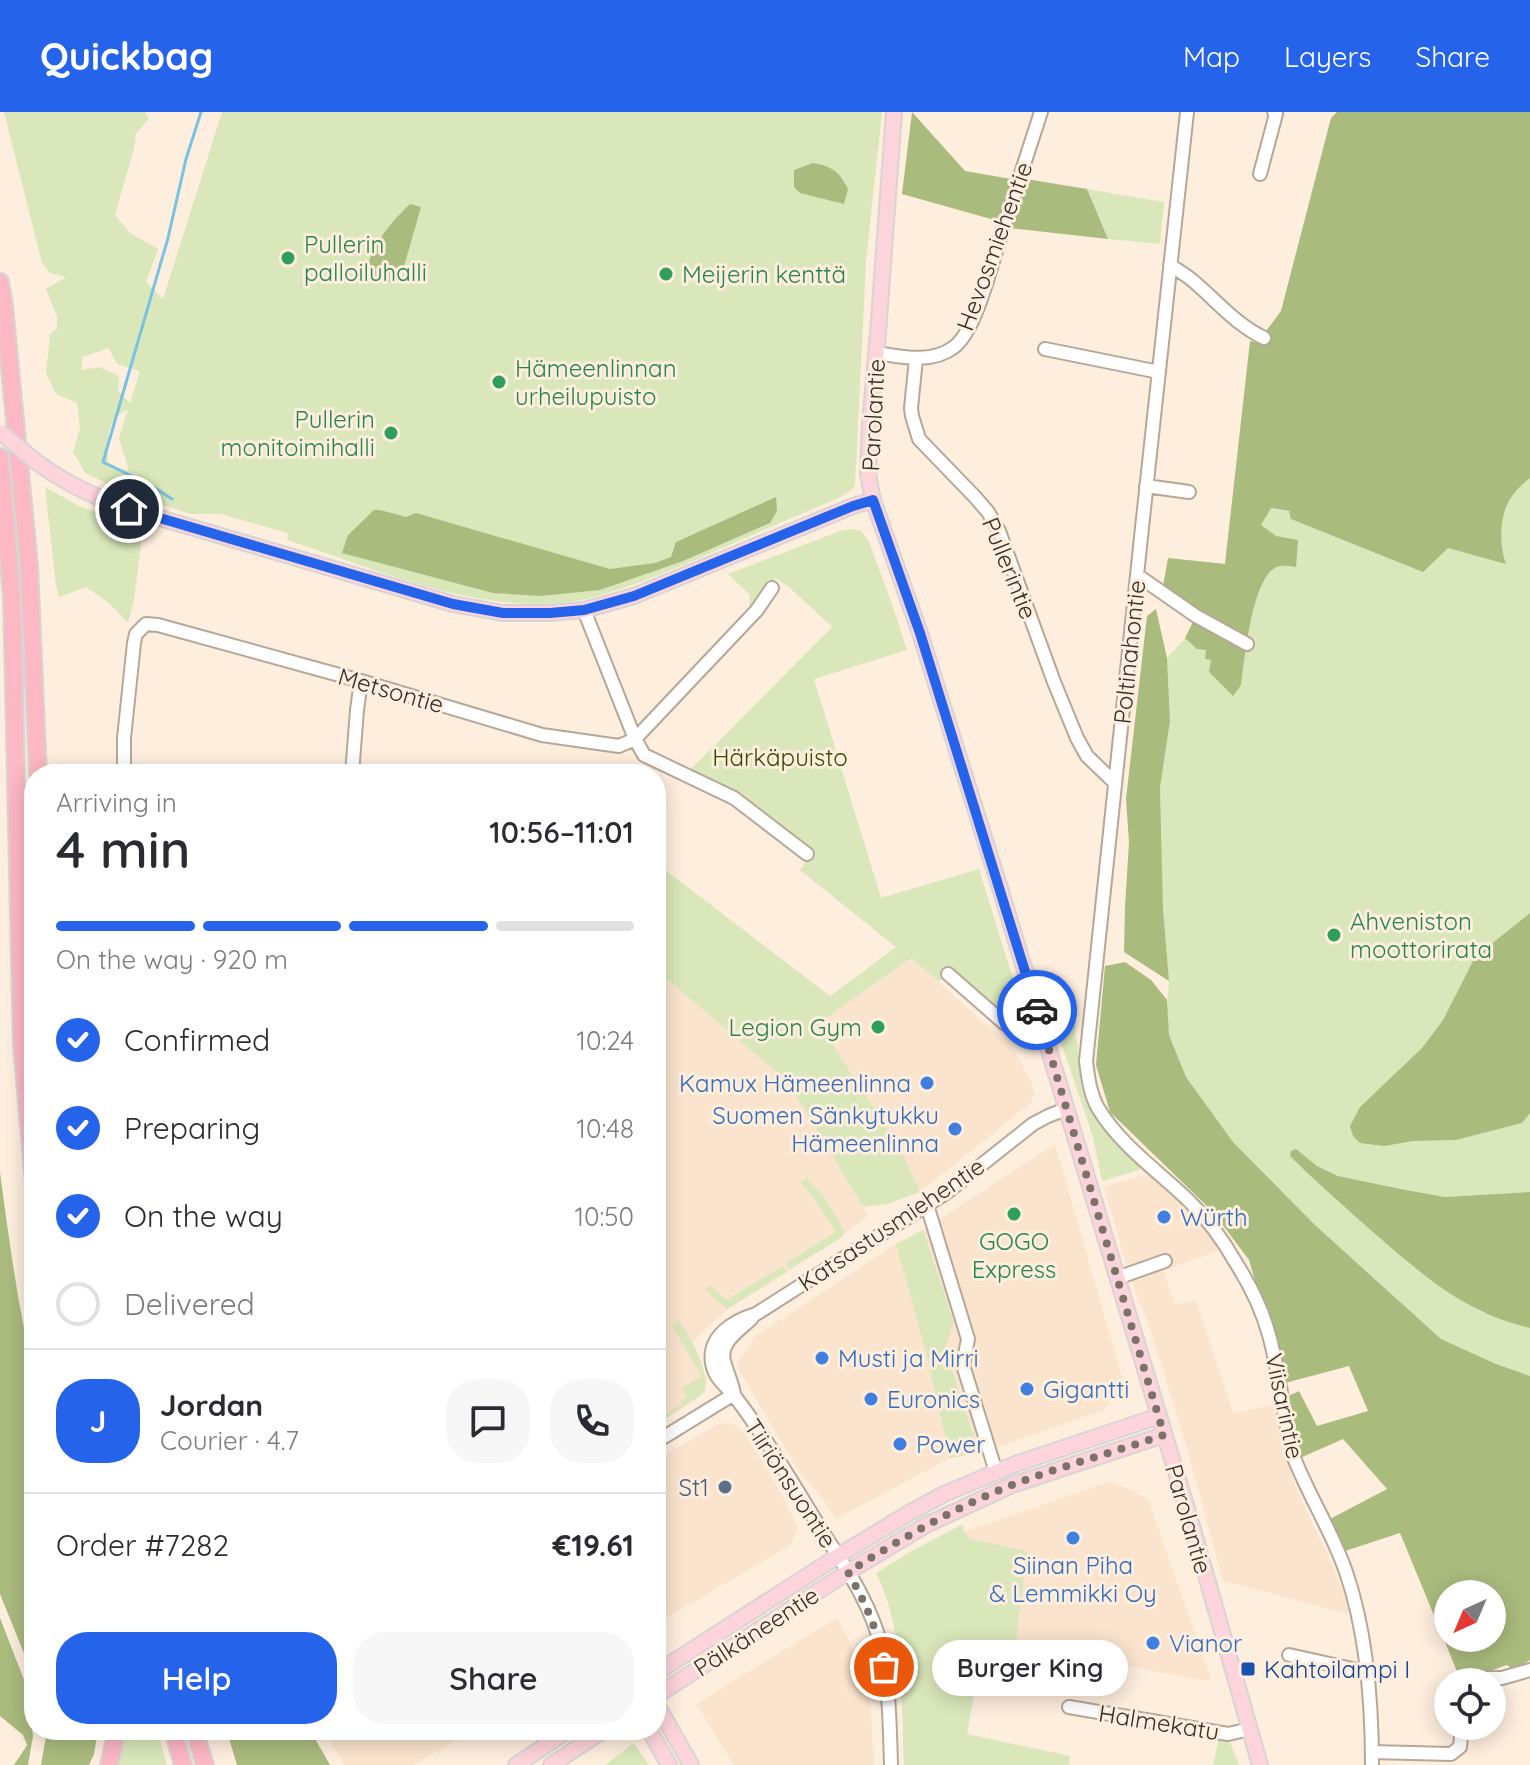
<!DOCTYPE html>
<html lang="en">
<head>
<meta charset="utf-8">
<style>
  :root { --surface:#fff; --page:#f7f7f7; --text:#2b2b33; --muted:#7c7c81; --line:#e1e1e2; --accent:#2563eb }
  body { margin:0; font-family:Quicksand,sans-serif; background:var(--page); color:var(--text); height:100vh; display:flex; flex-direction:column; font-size:30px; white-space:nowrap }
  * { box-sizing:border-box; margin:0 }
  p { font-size:26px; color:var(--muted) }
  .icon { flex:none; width:44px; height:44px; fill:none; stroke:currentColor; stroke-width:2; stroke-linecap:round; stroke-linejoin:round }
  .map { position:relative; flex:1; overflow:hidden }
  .drawer { position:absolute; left:24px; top:652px; width:642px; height:976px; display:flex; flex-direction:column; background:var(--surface); border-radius:32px; box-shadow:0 4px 20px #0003 }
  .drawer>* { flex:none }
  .needle { width:52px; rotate:224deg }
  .buttons { position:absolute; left:1434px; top:1468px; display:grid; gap:16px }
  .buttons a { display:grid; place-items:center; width:72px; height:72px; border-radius:50%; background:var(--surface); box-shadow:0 4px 20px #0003; font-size:40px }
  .pin { position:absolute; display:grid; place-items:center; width:68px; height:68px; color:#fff; margin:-34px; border:4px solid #fff; border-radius:50%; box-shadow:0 2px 8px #0007 }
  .courier { position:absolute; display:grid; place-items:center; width:80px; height:80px; margin:-40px; border:6px solid #2563eb; border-radius:50%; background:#fff; color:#222; box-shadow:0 2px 10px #0007 }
  .bubble { position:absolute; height:56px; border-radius:28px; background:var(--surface); box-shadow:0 4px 20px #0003; font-size:26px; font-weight:600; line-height:56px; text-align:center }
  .summary em { font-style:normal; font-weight:600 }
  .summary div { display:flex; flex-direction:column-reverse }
  .summary { display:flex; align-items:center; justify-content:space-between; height:136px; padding:0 32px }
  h1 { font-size:52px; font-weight:600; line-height:60px }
  .bar { display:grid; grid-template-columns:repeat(4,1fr); gap:12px 8px; align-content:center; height:96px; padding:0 32px }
  .bar i { height:10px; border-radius:6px; background:var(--line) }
  .bar .active { background:var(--accent) }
  .bar p { grid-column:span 4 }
  .line { display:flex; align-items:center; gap:20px; padding:0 32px; border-top:2px solid var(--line) }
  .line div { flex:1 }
  .round { display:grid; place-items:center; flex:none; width:84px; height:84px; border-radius:32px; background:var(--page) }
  ol { padding:0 32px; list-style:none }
  li { display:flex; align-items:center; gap:24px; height:88px }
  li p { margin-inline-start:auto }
  li .icon { padding:8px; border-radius:50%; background:var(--accent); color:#fff; stroke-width:4 }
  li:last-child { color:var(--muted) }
  li i { width:44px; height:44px; border:4px solid var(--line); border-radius:50% }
  .action { display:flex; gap:16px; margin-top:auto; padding:16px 32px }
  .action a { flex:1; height:92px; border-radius:32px; background:var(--accent); color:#fff; font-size:32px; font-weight:600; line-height:92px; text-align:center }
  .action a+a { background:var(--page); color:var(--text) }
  header { display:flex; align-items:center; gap:48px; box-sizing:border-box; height:112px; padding:0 40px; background:var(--accent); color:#fff }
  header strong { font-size:38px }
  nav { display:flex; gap:44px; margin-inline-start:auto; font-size:28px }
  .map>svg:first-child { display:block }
  .built { fill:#fae4ce }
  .green { fill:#dae7ba; fill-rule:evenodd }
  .forest { fill:#aabb7e; fill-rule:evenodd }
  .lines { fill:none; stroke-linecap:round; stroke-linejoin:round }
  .stream { stroke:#7ac2e1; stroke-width:3 }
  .minor-casing { stroke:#b6a798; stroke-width:16 }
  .major-casing { stroke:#d7d5d4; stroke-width:18 }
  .highway-casing { stroke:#d7d5d4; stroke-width:20 }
  .minor { stroke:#fff; stroke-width:12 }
  .major { stroke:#fdd4db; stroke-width:14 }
  .highway { stroke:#fcb8c3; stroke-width:16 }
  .major-bridge-casing { stroke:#d7d5d4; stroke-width:18; stroke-linecap:butt }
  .major-bridge { stroke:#fdd4db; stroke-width:14 }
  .done { stroke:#7b7268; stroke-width:8; stroke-dasharray:0 14.4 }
  .route { stroke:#2563eb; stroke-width:10 }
  .leisure-dot { fill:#2e9e5b; stroke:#feeede; stroke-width:3 }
  .shop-dot { fill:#3f7fe0; stroke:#feeede; stroke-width:3 }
  .service-dot { fill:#5c6f8a; stroke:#feeede; stroke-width:3 }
  .transit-dot { fill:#1a4fb4; stroke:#feeede; stroke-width:3 }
  .labels { text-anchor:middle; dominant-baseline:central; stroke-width:6; stroke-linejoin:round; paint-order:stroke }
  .leisure-label { font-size:24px; fill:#27864d; stroke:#feeede; text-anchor:start }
  .street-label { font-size:24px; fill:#352f29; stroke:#feeede }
  .park-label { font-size:24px; fill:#3d4b01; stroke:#feeede }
  .shop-label { font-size:24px; fill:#366cbe; stroke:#feeede; text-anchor:start }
  .service-label { font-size:24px; fill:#4e5e75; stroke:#feeede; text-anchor:end }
  .transit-label { font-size:24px; fill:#164399; stroke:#feeede; text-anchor:start }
</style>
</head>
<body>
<header>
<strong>Quickbag</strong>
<nav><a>Map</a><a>Layers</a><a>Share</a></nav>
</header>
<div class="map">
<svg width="1530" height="1653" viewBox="0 0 1530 1653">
  <rect width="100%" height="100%" fill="#feeede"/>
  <path class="built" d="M 911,846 L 1013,936 L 1031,969 L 1034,982 L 1032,990 L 920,1080 L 902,1040 L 819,911 Z
    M 656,858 L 788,970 L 868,1104 L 846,1121 L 842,1125 L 727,1198 L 696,1226 L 691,1232 L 707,1268 L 705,1280 L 656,1313 Z
    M 1055,1032 L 1122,1265 L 1105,1298 L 979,1341 L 945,1236 L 954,1210 L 923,1118 Z
    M 1149,1062 L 1179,1089 L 1202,1114 L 1219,1138 L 1163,1159 L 1175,1193 L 1196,1188 L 1233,1301 L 1275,1293 L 1284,1338 L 1296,1376 L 1334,1457 L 1343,1480 L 1349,1502 L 1223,1469 L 1186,1332 L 1149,1213 L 1131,1169 L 1104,1075 Z
    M 896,1132 L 926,1241 L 950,1346 L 836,1407 L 818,1380 L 801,1363 L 736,1253 L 754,1225 Z
    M 729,1310 L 744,1320 L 785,1388 L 798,1415 L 791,1433 L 656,1512 L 656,1342 L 663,1338 L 666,1342 L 716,1313 Z
    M 1112,1369 L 1148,1387 L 1212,1570 L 1016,1533 L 1027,1439 L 971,1427 L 964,1420 Z
    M 837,1506 L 869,1566 L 874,1653 L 734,1653 L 696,1592 Z
    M 323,1618 L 473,1618 L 413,1653 L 345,1653 Z"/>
  <path class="green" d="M 4,0 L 145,0 L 149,7 L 136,22 L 134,36 L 115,103 L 130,121 L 158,137 L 146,170 L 163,187 L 222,0 L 882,0 L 866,150 L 855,374 C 844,386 827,390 813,397 C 791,406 768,416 746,426 C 703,444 661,464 617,478 C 603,482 589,487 576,489 C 478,504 378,457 287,428 L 288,421 L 220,402 L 190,402 L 134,383 L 86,362 L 73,340 L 80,317 L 77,291 L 56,282 L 46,261 L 50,222 L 57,216 L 57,205 L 46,177 L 66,165 L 50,161 L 42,151 ZM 109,236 L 117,252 L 140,259 L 130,291 L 118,279 L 119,264 L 100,255 L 82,258 L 82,245 ZM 128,297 L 119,326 L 129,359 L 108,353 C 107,329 105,308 128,297 Z
    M 1530,0 L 1530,801 L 1475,845 L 1443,908 L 1422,936 L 1360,995 L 1385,1034 L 1413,1029 L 1456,1028 L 1522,1011 L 1530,1001 L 1530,1080 L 1445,1085 L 1406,1078 L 1338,1064 L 1317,1054 L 1296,1037 L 1479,1199 L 1530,1216 L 1530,1264 L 1496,1252 L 1441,1227 L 1315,1113 L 1233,1030 L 1186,965 L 1169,923 L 1167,896 L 1169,869 L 1163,796 L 1160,676 L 1170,609 L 1167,546 L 1185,526 L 1196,504 L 1168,446 L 1225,452 L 1230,408 L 1271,396 L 1426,430 L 1506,451 L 1502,439 L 1302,400 Z
    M 1087,77 L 1164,90 L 1160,132 L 1108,127 Z
    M 45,375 L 79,394 L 143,416 L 134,488 L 128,511 L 109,491 L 86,475 L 59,485 L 56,473 Z
    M 854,417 L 861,419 L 869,430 L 893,495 L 907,538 L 814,567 L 881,786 L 979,757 L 1025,906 L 1014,911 L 1010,909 L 947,857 L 939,870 L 911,846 L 819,911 L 902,1040 L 920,1080 L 888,1092 L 863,1095 L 788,970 L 656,858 L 656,751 L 830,884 L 896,835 L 800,758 L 810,743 L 691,657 L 832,515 L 789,475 L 775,466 L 752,497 L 749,494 L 750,483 L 728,462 L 843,418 Z
    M 1073,892 L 1077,894 L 1075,926 L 1077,927 C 1079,942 1079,957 1081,972 C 1088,1007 1117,1031 1142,1054 L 1139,1058 L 1102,1069 L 1093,1025 L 1054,909 L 1058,898 Z
    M 806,1066 L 823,1083 L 845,1120 L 839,1127 L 790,1157 L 786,1151 L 836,1120 L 812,1084 L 800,1070 Z
    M 923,1118 L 954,1210 L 945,1236 L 979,1341 L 950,1346 L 926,1241 L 896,1132 Z
    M 783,1154 L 787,1160 L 727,1197 L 706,1178 L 710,1173 L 726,1188 Z
    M 678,1208 C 688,1218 712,1264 704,1279 C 699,1287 666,1305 656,1312 L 656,1308 L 682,1292 L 681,1289 L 687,1285 L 681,1276 L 702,1264 L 672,1214 Z
    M 963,1412 L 964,1420 L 971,1427 L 1027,1439 L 1016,1533 L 1007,1582 L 975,1576 L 967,1622 L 1070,1644 L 1069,1653 L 904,1653 C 901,1589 905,1519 876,1461 L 910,1440 Z
    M 122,1618 L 157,1618 L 167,1653 L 115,1653 Z
    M 1219,1626 L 1229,1628 L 1239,1653 L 1213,1653 Z
    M 632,1632 L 635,1633 L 649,1653 L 605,1653 Z"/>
  <path class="forest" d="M 912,0 L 965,59 L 1011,67 L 998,109 L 902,82 Z
    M 1337,0 L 1530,0 L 1530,366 C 1525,370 1520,374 1516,379 C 1499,397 1498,429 1506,452 L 1448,436 L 1423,460 L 1291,407 L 1289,399 L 1271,396 L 1261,413 L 1276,424 L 1298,428 L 1296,455 C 1287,454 1279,452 1272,458 C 1251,476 1245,546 1241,573 L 1233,584 L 1209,560 L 1211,548 L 1205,547 L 1206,538 L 1197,537 L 1185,526 L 1196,504 L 1162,480 L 1168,446 L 1225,452 L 1250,229 L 1259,231 L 1263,223 L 1281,199 L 1331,6 Z
    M 813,51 C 833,55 839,59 848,77 L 844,92 L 800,81 L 794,75 L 794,58 Z
    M 1026,67 L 1087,77 L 1108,127 L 1010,116 Z
    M 410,92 L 421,95 L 403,158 L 395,171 L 366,165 C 367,138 391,110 410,92 Z
    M 776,385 L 777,399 L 770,411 L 683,449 L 600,478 L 540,484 L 493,481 L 342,441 L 348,423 L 374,398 L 380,398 L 406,405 L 416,401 L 610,457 L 655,451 L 671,445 L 676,430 Z
    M 1156,497 L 1167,546 L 1170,609 L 1160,676 L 1163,796 L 1169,869 L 1124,840 L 1125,795 L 1129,730 L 1126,687 L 1147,504 Z
    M 1530,801 L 1530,1001 L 1522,1011 L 1456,1028 L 1413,1029 L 1385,1034 L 1360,1031 L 1353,1024 L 1350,1014 L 1360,995 L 1422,936 L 1443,908 L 1475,845 Z
    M 1125,850 L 1151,868 L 1167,888 L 1169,923 L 1186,965 L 1233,1030 L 1315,1113 L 1441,1227 L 1496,1252 L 1530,1264 L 1530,1548 L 1514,1558 L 1507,1553 L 1461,1569 L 1400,1421 L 1345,1439 L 1330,1407 L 1387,1377 L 1343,1327 L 1300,1346 L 1286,1285 L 1299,1279 L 1317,1314 L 1368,1299 L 1349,1254 L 1285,1271 L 1249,1148 L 1213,1100 L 1110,1000 L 1096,953 L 1105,854 ZM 1448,1482 L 1492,1482 L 1492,1526 L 1448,1526 Z
    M 1296,1037 L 1317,1054 L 1338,1064 L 1406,1078 L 1445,1085 L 1530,1080 L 1530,1216 C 1463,1200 1423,1163 1373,1120 C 1345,1095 1317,1071 1290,1044 L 1291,1039 Z
    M 0,1060 C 9,1128 18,1196 34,1262 L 34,1566 L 0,1482 Z
    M 0,1506 L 26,1573 L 33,1624 L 28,1653 L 14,1653 L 27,1633 L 23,1623 L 0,1604 Z
    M 47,1618 L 98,1618 L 94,1642 L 89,1653 L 41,1653 Z
    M 240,1618 L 310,1618 L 330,1653 L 237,1653 L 228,1623 Z"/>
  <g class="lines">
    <path class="stream" d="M 172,387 L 150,373 L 103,350 L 168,126 L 186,47 L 201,0"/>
    <g class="minor-casing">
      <path id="minor" d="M 1187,0 C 1152,316 1119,633 1086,949 C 1088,965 1090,982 1098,996 C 1120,1033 1158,1059 1188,1088 C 1207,1106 1223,1128 1236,1151 C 1250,1173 1262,1197 1269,1223 C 1280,1262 1283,1303 1293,1343 C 1308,1383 1332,1419 1346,1460 C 1367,1521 1372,1589 1372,1653
        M 1260,62 L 1276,2 L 1274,0
        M 1170,153 C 1177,158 1185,162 1192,168 C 1216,188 1235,212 1264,226
        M 1045,237 L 1159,260
        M 877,241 C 902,245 932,252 954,235 C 976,219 992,150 1001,123 C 1014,82 1028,41 1041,0
        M 916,247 L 911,296 L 912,304 L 919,327 L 975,385 L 988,400 L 999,419 L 1054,570 L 1077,626 L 1087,644 L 1115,671
        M 1146,374 L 1189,380
        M 1137,463 L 1196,504 L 1247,532
        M 584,498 L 635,627 L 644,643 L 734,686 L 807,742
        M 124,662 L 124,626 L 134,531 L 136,522 L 146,512 L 158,513 L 361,569 L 542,623 L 619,634 L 635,627 L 757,498 L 772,476
        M 352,662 L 357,598 L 361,569
        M 948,862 L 1004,911 C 1018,919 1026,916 1040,911
        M 927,1093 L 968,1227 L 963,1253 L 996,1360
        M 1117,1166 L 1165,1149
        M 734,1282 C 732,1270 727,1261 724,1249 C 719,1230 740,1218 752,1206
        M 656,1330 L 734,1282
        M 1289,1543 L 1366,1560
        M 1481,1570 L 1487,1566 L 1502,1566 L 1530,1558
        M 1069,1595 L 1228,1622 L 1250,1617
        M 1372,1640 L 1451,1642 L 1460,1635 L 1462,1614
        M 891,1653 C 890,1618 889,1572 882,1538 C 872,1493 846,1456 822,1419 C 803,1388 784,1356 764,1326 C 755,1312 746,1299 736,1286 C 727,1274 715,1268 712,1251 C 708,1224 733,1209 756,1202 L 946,1081 L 1033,1012 L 1048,1004 L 1066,997"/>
    </g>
    <g class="major-casing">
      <path id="major" d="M 894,0 L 878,221 L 870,311 L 868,362 L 873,388 L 920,521 L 1000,776 L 1188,1400 L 1260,1653
        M 39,352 C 71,374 93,384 129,397 L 453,492 L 503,501 L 550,501 L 584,498 L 634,484 L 853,394 L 873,388
        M 656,1561 L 838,1444 L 909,1401 L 944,1382 L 1013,1353 L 1159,1304
        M 656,1584 L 848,1460 L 926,1413 L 1012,1373 L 1164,1323
        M 656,1591 L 691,1653
        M 649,1618 L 669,1653
        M 516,1653 L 569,1618
        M 551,1653 L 604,1618"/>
    </g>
    <g class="highway-casing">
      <path id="highway" d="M 0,170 L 4,194 L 29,454 L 38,662
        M 0,345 L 12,486 L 22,933 L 34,1070
        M 173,1618 L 183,1653
        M 194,1618 L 205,1653
        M 109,1653 L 117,1618"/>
    </g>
    <use href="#minor" class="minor"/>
    <use href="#major" class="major"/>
    <use href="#highway" class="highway"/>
    <g class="major-bridge-casing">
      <path id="major-bridge" d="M 0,320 L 39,352"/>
    </g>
    <use href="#major-bridge" class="major-bridge"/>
  </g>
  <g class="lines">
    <path class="done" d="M 884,1555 C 879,1520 865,1490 848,1460 C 901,1427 954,1396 1012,1373 C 1062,1354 1114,1340 1164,1323 L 1037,898"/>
    <path class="route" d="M 129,397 L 453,492 L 503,501 L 550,501 L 584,498 L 634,484 L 853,394 L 873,388 L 920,521 L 1037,898"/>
  </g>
  <g class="leisure-dot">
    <circle cx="288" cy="146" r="8"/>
    <circle cx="666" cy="162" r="8"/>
    <circle cx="499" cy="270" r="8"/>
    <circle cx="391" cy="321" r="8"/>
    <circle cx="1334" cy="823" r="8"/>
    <circle cx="878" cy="915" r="8"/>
    <circle cx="1014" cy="1102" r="8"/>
  </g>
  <g class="shop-dot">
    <circle cx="927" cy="971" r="8"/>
    <circle cx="955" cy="1017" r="8"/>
    <circle cx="1164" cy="1105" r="8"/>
    <circle cx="822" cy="1246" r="8"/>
    <circle cx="1027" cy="1277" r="8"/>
    <circle cx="871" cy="1287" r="8"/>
    <circle cx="900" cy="1332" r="8"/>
    <circle cx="1073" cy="1426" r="8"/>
    <circle cx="1153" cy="1531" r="8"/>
  </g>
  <circle class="service-dot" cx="725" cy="1375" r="8"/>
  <rect class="transit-dot" x="1240" y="1549" width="16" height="16" rx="4"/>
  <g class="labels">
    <g class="leisure-label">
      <text x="304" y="132">Pullerin<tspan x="304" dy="28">palloiluhalli</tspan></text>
      <text x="682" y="162">Meijerin kenttä</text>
      <text x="515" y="256">Hämeenlinnan<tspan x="515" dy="28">urheilupuisto</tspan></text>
      <text x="375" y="307" text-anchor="end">Pullerin<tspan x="375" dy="28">monitoimihalli</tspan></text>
      <text x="1350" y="809">Ahveniston<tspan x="1350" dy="28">moottorirata</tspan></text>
      <text x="862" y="915" text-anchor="end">Legion Gym</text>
      <text x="1014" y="1129" text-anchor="middle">GOGO<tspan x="1014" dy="28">Express</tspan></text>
    </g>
    <g class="street-label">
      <text transform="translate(994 134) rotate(-70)">Hevosmiehentie</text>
      <text transform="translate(873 303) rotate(-87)">Parolantie</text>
      <text transform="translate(1010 456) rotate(68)">Pullerintie</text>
      <text transform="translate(1129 540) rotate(-84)">Poltinahontie</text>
      <text transform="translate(391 578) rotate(16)">Metsontie</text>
      <text transform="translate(891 1112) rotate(-34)">Katsastusmiehentie</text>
      <text transform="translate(1285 1294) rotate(78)">Viisarintie</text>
      <text transform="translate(791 1371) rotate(57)">Tiiriönsuontie</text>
      <text transform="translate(1189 1407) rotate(74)">Parolantie</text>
      <text transform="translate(756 1519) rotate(-33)">Pälkäneentie</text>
      <text transform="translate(1159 1610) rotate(9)">Halmekatu</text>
    </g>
    <g class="park-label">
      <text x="780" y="645">Härkäpuisto</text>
    </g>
    <g class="shop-label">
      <text x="911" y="971" text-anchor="end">Kamux Hämeenlinna</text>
      <text x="939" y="1003" text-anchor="end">Suomen Sänkytukku<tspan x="939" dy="28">Hämeenlinna</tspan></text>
      <text x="1180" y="1105">Würth</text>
      <text x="838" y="1246">Musti ja Mirri</text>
      <text x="1043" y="1277">Gigantti</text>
      <text x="887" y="1287">Euronics</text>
      <text x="916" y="1332">Power</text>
      <text x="1073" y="1453" text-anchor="middle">Siinan Piha<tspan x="1073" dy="28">&amp; Lemmikki Oy</tspan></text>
      <text x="1169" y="1531">Vianor</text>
    </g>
    <g class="service-label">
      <text x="709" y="1375">St1</text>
    </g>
    <g class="transit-label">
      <text x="1264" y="1557">Kahtoilampi I</text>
    </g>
  </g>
</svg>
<div class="buttons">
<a><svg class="needle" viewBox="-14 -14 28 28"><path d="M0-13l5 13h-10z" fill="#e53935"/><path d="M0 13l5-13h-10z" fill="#7c7c81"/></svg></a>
<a><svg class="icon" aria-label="locate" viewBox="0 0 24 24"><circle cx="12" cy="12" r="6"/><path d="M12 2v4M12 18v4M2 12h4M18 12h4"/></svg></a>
</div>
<div class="pin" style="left:884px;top:1555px;background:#ea580c"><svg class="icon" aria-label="bag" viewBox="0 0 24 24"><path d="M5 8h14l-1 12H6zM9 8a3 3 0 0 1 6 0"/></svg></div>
<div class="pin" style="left:129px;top:397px;background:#1f2937"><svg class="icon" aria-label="home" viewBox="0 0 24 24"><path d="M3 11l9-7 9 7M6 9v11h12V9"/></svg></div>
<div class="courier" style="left:1037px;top:898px"><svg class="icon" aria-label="car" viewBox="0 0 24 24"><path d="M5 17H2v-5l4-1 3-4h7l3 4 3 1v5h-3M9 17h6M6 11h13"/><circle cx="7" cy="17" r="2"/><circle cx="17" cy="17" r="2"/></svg></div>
<div class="bubble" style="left:932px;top:1528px;width:196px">Burger King</div>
<section class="drawer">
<div class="summary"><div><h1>4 min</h1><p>Arriving in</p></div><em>10:56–11:01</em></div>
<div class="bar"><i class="active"></i><i class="active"></i><i class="active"></i><i></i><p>On the way · 920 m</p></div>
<ol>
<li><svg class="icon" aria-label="check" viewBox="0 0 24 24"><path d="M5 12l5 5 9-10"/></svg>Confirmed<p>10:24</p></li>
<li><svg class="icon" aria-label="check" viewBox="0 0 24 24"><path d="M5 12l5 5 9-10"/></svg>Preparing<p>10:48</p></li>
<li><svg class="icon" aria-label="check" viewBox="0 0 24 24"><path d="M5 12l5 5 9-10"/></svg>On the way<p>10:50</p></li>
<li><i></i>Delivered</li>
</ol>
<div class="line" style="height:144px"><b class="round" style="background:var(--accent);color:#fff">J</b><div><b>Jordan</b><p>Courier · 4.7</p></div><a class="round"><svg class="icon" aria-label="chat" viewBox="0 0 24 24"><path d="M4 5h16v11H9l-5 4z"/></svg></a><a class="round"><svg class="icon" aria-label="phone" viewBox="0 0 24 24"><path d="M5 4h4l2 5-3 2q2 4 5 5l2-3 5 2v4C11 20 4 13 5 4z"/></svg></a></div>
<div class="line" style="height:104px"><div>Order #7282</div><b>€19.61</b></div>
<div class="action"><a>Help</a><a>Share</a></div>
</section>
</div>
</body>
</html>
